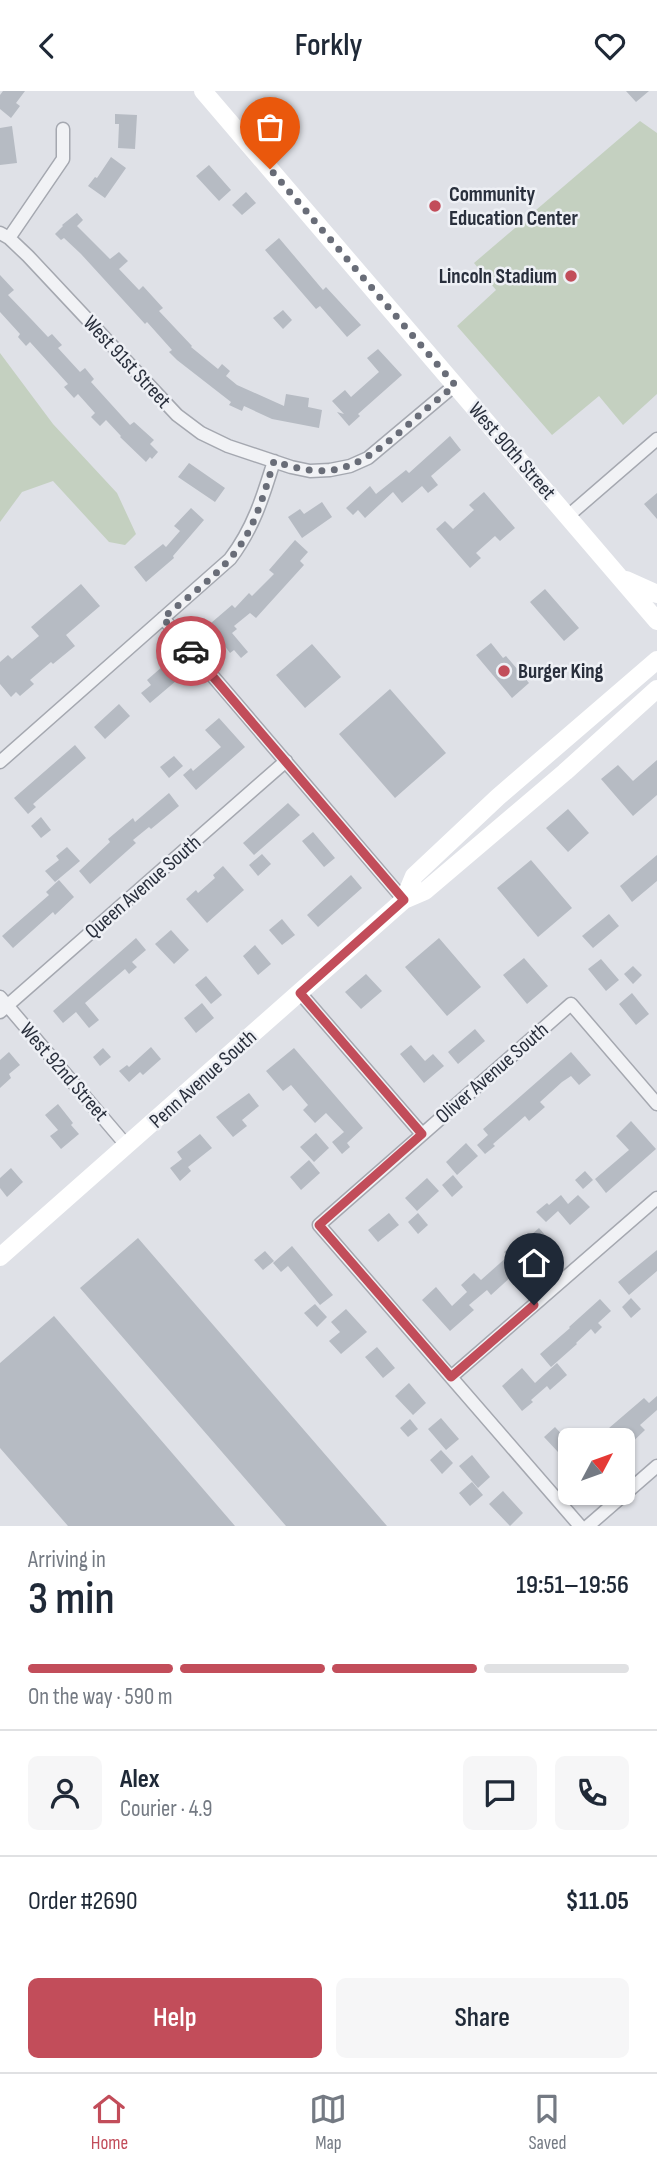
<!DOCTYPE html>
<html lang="en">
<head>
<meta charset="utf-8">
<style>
  :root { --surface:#fff; --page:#f6f6f7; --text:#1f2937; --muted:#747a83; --line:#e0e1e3; --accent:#c24d5a }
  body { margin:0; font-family:"Sofia Sans Condensed",sans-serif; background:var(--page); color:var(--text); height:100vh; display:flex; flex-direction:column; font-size:26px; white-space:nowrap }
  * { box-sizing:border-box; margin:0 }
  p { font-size:23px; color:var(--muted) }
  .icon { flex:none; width:38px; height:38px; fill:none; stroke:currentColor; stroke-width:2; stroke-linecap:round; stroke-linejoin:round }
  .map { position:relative; height:1435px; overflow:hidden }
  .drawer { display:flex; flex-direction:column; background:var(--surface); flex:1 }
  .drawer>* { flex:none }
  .needle { width:46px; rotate:49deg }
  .tools { position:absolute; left:558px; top:1337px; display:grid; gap:14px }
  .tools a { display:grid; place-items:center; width:77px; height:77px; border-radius:10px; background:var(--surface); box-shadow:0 2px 5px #0004; font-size:35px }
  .pin { position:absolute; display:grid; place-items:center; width:60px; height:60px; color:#fff; margin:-72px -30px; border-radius:50% 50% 50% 0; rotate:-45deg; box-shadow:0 0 7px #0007 }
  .pin .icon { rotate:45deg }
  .courier { position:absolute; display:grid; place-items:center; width:70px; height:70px; margin:-35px; border:5px solid #c24d5a; border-radius:50%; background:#fff; color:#222; box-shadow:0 2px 9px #0007 }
  .overview em { font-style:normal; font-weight:600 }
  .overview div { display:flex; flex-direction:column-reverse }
  .overview { display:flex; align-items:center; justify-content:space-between; height:119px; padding:0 28px }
  h1 { font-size:46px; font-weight:600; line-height:52px }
  .bar { display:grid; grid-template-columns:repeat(4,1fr); gap:10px 7px; align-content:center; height:84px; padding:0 28px }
  .bar i { height:9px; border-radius:5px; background:var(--line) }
  .bar .on { background:var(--accent) }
  .bar p { grid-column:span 4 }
  .line { display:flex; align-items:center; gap:18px; padding:0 28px; border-top:2px solid var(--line) }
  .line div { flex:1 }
  .round { display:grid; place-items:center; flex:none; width:74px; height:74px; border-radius:10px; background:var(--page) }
  .cta { display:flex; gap:14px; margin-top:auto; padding:14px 28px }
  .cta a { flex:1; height:80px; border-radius:10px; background:var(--accent); color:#fff; font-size:28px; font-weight:600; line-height:80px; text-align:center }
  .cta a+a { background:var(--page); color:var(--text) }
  header { display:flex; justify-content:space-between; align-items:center; height:91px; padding:0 28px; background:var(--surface); font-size:32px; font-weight:600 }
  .dock { display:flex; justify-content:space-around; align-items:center; height:98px; border-top:2px solid var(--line); background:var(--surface); font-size:19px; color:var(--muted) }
  .dock a { display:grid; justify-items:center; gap:4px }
  .dock .on { color:var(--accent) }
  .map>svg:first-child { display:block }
  .green { fill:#c4d0c0 }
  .building { fill:#b6bbc3 }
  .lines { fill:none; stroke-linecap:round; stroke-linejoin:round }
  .street-casing { stroke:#a5a8b0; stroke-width:15 }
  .street { stroke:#f1f2f5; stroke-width:12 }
  .secondary { stroke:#fff; stroke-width:18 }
  .done { stroke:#696d78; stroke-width:7; stroke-dasharray:0 12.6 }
  .route { stroke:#c24d5a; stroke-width:9 }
  .poi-dot { fill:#c24d5a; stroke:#eef0f5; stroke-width:2.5 }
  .labels { text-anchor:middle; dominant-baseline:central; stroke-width:5; stroke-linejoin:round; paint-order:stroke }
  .poi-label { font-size:21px; font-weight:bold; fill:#292f3c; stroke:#eef0f5; text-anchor:start }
  .street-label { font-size:21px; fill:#292f3c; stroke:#eef0f5 }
</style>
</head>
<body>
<header><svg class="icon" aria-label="back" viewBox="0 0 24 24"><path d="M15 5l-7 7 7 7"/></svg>Forkly<svg class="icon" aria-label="heart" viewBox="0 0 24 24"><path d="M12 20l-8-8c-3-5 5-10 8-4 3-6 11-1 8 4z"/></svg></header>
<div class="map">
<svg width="657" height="1435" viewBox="0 0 657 1435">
  <rect width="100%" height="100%" fill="#dfe1e7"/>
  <path class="green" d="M 640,30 L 657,42 L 657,303 L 623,334 L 599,305 L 552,344 L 457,235 L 496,199 L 474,172 Z
    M 0,262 L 53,333 L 117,402 L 136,443 L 125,454 L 109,451 L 53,390 L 22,401 L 0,431 Z"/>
  <path class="building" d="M 3,0 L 25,0 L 16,12 L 20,15 L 11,27 L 0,18 L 0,4 Z
    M 626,0 L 649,0 L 636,11 Z
    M 115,23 L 137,24 L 135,58 L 118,57 L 119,33 L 115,33 Z
    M 12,35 L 17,72 L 0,74 L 0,37 Z
    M 111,66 L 126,77 L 105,107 L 88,95 L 95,86 L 97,87 Z
    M 209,74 L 231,99 L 219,110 L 196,85 Z
    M 246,101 L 256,112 L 242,124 L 232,114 Z
    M 77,122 L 83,129 L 77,135 L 110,168 L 119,161 L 128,170 L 119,178 L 139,199 L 143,195 L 163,217 L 159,220 L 192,255 L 191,256 L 218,278 L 222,273 L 230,280 L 226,285 L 237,294 L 284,315 L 286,303 L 309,307 L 308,316 L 322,319 L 319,337 L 272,328 L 244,315 L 242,320 L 229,314 L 231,311 L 177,269 L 169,261 L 172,259 L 147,231 L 145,233 L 81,163 L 64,147 L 61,149 L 55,143 L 63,135 L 62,134 Z
    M 279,147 L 323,199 L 326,196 L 361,234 L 347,246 L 320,215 L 316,218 L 265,159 Z
    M 0,184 L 14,199 L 8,204 L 32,229 L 48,246 L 52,243 L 62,254 L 58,257 L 80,281 L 85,277 L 94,288 L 91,291 L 130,334 L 134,331 L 154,349 L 150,353 L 158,361 L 152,368 L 150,366 L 146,371 L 120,346 L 121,345 L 106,329 L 100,335 L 91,326 L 95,322 L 78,303 L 74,307 L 64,296 L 68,293 L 30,251 L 26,255 L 18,246 L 20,243 L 0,221 Z
    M 283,219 L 292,229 L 283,238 L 273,227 Z
    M 378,258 L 402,284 L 358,323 L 360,325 L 349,335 L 337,321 L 344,323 L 332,310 L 345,299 L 351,306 L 379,281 L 367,267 Z
    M 450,345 L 461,359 L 431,385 L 438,394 L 428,402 L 422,395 L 402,412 L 393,401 L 365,427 L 358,419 L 353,424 L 346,417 L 370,395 L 376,403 L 406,379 L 409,382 Z
    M 189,372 L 225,397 L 215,411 L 178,386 Z
    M 484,401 L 515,437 L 500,450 L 495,445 L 476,462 L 481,467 L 470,477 L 436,438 L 445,430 L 453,438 L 474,419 L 469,414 Z
    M 657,402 L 657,428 L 644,413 Z
    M 322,411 L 332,426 L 302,447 L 288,426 L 300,418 L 304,423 Z
    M 191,417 L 204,429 L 173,465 L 174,467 L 146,491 L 134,476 L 163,453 L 166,456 L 180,440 L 174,435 Z
    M 295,449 L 308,461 L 300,470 L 304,474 L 256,527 L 250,522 L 234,535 L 237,538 L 232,542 L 248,561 L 241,567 L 234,559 L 230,562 L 221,550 L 224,548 L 211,532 L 232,514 L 235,517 L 249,502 L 252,505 L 274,483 L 269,479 Z
    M 81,493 L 100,515 L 66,544 L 75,555 L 53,573 L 51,571 L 30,589 L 34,593 L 20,605 L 16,601 L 11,606 L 0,593 L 0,571 L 8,564 L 12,568 L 39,545 L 31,536 Z
    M 545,498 L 579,537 L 564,550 L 530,511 Z
    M 491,552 L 503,567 L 506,565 L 529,592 L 512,607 L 476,564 Z
    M 312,553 L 341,586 L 305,617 L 276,584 Z
    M 170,569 L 183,584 L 150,612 L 141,602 L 151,594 L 147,589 Z
    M 390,598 L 446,662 L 395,707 L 339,643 Z
    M 119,613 L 130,625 L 105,648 L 94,636 Z
    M 219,627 L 245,656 L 196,699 L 183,684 L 191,677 L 193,680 L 221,656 L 205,639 Z
    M 75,654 L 86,667 L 33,713 L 36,716 L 28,723 L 14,707 Z
    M 174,665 L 183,675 L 169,687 L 160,676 Z
    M 657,669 L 657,704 L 633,725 L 601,688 L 618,674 L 633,690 Z
    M 169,702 L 179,715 L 151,738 L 149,736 L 133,749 L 136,752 L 90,793 L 79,780 L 110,751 L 108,748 L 133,727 L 135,731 Z
    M 288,712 L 300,724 L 254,764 L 243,752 Z
    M 568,718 L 589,742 L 568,761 L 546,737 Z
    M 41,726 L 51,739 L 41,747 L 31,735 Z
    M 313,741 L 335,767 L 324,776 L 302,750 Z
    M 67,756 L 80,770 L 55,791 L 45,780 L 59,769 L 56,765 Z
    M 262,763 L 271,773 L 258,785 L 249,774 Z
    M 657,764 L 657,790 L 632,811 L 620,795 Z
    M 531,769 L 572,817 L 538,846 L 497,797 Z
    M 223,775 L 244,799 L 207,832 L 186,808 L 196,799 L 198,802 L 215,787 L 213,784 Z
    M 351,784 L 362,797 L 318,836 L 307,824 Z
    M 59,789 L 74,806 L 55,824 L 53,821 L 13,857 L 2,845 L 49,804 L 46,801 Z
    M 609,823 L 619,835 L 593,857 L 582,845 Z
    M 282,828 L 295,844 L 282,854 L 269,839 Z
    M 171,839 L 189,859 L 174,873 L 155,853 Z
    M 136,847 L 146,859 L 132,871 L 137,876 L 129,883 L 125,878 L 85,912 L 99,929 L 89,937 L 76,921 L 63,932 L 53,920 Z
    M 439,847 L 481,896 L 447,925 L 405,876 Z
    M 255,854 L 271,873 L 258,884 L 243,865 Z
    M 524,867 L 548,895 L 527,913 L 503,884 Z
    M 601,868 L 619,889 L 606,900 L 588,878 Z
    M 633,875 L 642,884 L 633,893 L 624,883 Z
    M 366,883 L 382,900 L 361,918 L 345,901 Z
    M 206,885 L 222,904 L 211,913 L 195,894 Z
    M 632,902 L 649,923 L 636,934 L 619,913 Z
    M 202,912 L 214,927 L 196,942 L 184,927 Z
    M 475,938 L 485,950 L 458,973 L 448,961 Z
    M 411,954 L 425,970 L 433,963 L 444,975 L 424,992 L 400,963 Z
    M 151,956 L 161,968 L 143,984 L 140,981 L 129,991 L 119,980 L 127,974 L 129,976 Z
    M 103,957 L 111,966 L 100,975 L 93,966 Z
    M 294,957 L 363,1037 L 347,1052 L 350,1056 L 342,1063 L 332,1051 L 344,1041 L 326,1022 L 315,1032 L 303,1019 L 308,1014 L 291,994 L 283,1000 L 266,980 Z
    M 9,961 L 20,974 L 9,983 L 11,987 L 0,997 L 0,969 Z
    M 571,961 L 591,984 L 579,994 L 571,985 L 562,991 L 540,1011 L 545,1016 L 529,1030 L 525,1025 L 493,1053 L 495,1055 L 485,1063 L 477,1054 L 488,1044 L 483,1038 Z
    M 249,1002 L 259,1015 L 242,1029 L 247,1035 L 233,1046 L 216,1026 Z
    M 58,1013 L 73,1032 L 71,1034 L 79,1043 L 61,1058 L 50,1045 L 58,1039 L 45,1024 Z
    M 631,1030 L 656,1058 L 606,1102 L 595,1088 L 629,1059 L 616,1045 Z
    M 316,1042 L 329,1057 L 314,1071 L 300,1056 Z
    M 200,1043 L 212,1057 L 188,1076 L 191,1080 L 180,1090 L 170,1077 L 182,1068 L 177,1061 Z
    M 466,1052 L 478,1065 L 457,1084 L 446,1071 Z
    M 309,1069 L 320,1082 L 301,1099 L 290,1086 Z
    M 11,1077 L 23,1091 L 7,1106 L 0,1097 L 0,1087 Z
    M 585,1080 L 593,1089 L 583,1098 L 575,1089 Z
    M 453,1084 L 463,1096 L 452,1106 L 442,1094 Z
    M 427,1087 L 439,1100 L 417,1120 L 405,1107 Z
    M 561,1104 L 568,1113 L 578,1104 L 590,1116 L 570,1134 L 558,1120 L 546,1131 L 536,1121 L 547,1112 L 549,1114 Z
    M 389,1122 L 399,1134 L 378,1151 L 368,1139 Z
    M 418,1122 L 428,1134 L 418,1143 L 408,1131 Z
    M 539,1137 L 551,1151 L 529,1171 L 523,1164 L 507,1179 L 512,1185 L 491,1204 L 487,1199 L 469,1214 L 474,1219 L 450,1240 L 422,1209 L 436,1196 L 452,1215 L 467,1201 L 461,1194 L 474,1182 L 481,1189 L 508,1165 L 504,1161 L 512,1155 L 515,1158 Z
    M 138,1147 L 387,1435 L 286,1435 L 80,1197 Z
    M 292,1155 L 333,1204 L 320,1214 L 288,1175 L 281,1181 L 273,1172 Z
    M 657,1159 L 657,1180 L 629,1204 L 618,1191 Z
    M 265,1160 L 274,1170 L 263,1179 L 254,1169 Z
    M 631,1207 L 641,1218 L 631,1227 L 622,1216 Z
    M 600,1208 L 611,1220 L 598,1232 L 602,1236 L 595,1243 L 591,1238 L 576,1252 L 577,1253 L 551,1276 L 540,1263 L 570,1237 L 569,1236 Z
    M 315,1213 L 327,1226 L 317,1236 L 304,1222 Z
    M 346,1218 L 367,1241 L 341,1263 L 329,1250 L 340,1241 L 331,1231 Z
    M 54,1225 L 235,1435 L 68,1435 L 0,1357 L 0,1272 Z
    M 377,1256 L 395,1277 L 383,1287 L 365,1266 Z
    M 557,1272 L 567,1284 L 550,1299 L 547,1295 L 531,1309 L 533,1311 L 522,1320 L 502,1295 L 522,1277 L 535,1292 Z
    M 409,1292 L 426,1312 L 413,1324 L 395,1305 Z
    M 657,1305 L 657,1319 L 640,1334 L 645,1339 L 623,1360 L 623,1349 L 595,1349 L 644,1307 L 649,1312 Z
    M 441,1327 L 459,1348 L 446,1359 L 428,1338 Z
    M 410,1328 L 418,1338 L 408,1346 L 400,1337 Z
    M 555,1336 L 569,1351 L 558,1361 L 544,1346 Z
    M 441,1359 L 453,1372 L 442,1383 L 430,1369 Z
    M 472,1364 L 490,1386 L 478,1397 L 459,1375 Z
    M 472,1391 L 483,1404 L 470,1415 L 459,1402 Z
    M 503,1400 L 523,1422 L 510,1435 L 489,1413 Z"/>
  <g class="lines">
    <g class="street-casing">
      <path id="street" d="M 0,142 L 9,147 L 28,165 L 177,324 L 201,342 L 228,355 L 291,376 L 310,380 L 330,379 L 350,375 L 368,367 L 455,294
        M 9,147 L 63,68 L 63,38
        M 568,425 L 657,348
        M 163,527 L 404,809
        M 0,671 L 230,468 C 253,438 263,406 274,370
        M 300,902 L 422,1043
        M 0,906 L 127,1055
        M 0,921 L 286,670
        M 451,1286 L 657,1107
        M 580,1435 L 319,1134 L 571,913 L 657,1013
        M 588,1435 L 657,1375"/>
    </g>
    <use href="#street" class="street"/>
    <path class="secondary" d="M 203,0 L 657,530
      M 626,489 L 657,503
      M 404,809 L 414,785 L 498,706 L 657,569
      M 0,1166 L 404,809 L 425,800 L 565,681 L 657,598"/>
  </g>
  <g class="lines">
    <path class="done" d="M 191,560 L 163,527 C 191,503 226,479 245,447 C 259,423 266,396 274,370 C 332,391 357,377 401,340 C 419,324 437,309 455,294 L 270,78"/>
    <path class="route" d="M 191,560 L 404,809 L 300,902 L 422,1043 L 319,1134 L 451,1286 L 534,1214"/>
  </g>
  <g class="poi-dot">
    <circle cx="435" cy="115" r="7"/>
    <circle cx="571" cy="185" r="7"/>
    <circle cx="504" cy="580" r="7"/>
  </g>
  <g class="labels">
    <g class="poi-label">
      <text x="449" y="103">Community<tspan x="449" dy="24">Education Center</tspan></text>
      <text x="557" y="185" text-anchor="end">Lincoln Stadium</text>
      <text x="518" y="580">Burger King</text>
    </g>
    <g class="street-label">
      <text transform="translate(127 271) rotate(47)">West 91st Street</text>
      <text transform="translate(512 360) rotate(49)">West 90th Street</text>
      <text transform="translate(143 796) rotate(-41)">Queen Avenue South</text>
      <text transform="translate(64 981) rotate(49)">West 92nd Street</text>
      <text transform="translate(492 982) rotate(-41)">Oliver Avenue South</text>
      <text transform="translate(203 988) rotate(-42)">Penn Avenue South</text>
    </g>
  </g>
</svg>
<div class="tools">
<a><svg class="needle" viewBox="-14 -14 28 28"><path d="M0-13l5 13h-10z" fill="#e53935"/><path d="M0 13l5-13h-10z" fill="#747a83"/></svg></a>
</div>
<div class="pin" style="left:270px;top:78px;background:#ea580c"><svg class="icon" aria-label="bag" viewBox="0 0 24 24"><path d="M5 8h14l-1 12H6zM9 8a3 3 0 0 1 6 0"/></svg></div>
<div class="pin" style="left:534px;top:1214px;background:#1f2937"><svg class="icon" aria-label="home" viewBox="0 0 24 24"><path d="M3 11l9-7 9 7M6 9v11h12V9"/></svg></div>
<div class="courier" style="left:191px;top:560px"><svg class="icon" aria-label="car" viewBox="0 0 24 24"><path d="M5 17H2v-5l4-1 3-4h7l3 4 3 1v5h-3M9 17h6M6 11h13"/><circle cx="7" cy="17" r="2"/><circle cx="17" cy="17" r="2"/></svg></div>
</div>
<section class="drawer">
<div class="overview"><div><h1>3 min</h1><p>Arriving in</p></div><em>19:51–19:56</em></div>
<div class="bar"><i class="on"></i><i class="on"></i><i class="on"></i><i></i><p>On the way · 590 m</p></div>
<div class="line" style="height:126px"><a class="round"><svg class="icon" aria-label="person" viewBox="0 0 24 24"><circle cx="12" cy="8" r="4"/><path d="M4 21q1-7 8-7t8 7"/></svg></a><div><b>Alex</b><p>Courier · 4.9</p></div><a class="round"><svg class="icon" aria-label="chat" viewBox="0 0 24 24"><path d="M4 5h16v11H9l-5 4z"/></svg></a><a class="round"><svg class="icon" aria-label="phone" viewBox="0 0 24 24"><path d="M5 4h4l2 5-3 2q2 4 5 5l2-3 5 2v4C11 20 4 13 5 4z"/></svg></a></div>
<div class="line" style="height:91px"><div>Order #2690</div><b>$11.05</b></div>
<div class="cta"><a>Help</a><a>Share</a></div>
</section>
<nav class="dock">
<a class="on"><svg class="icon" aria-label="home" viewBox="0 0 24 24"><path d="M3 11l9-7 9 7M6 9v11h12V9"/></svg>Home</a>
<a><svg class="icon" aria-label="map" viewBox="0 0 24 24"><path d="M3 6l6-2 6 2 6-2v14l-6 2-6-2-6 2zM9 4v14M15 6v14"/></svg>Map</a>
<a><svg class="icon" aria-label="saved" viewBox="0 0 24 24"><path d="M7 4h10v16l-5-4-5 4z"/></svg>Saved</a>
</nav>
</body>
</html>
